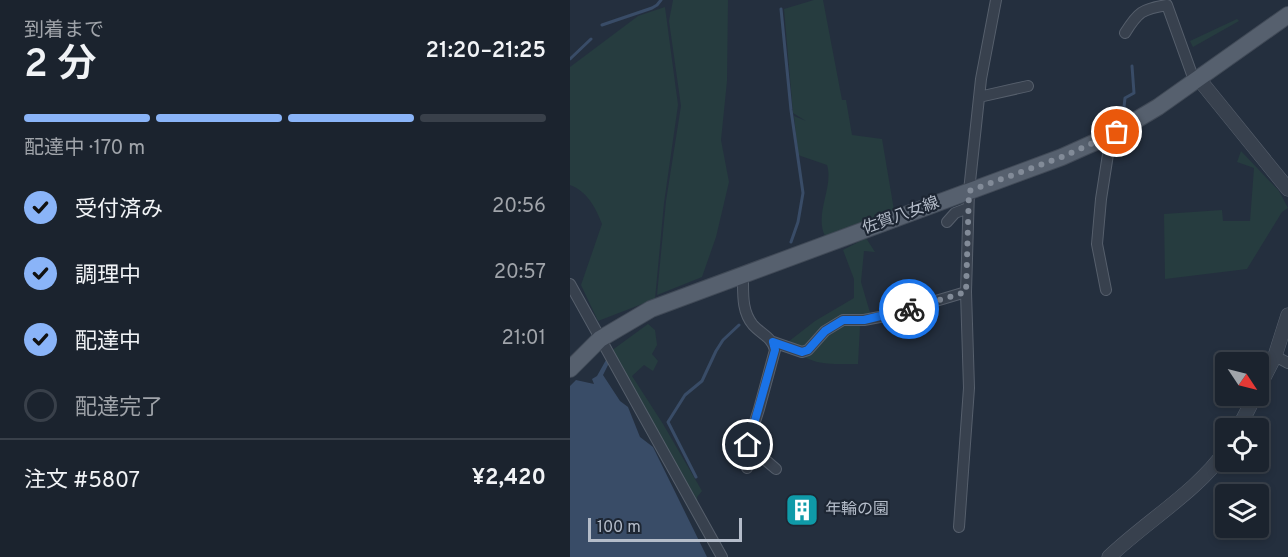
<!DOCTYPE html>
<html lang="ja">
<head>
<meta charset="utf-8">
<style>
  :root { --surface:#1b232e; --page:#282f3a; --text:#f1f3f6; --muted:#a0a4aa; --line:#39404a; --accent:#8ab4f8 }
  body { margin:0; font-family:Overpass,"Noto Sans JP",sans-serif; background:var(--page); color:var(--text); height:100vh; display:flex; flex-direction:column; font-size:22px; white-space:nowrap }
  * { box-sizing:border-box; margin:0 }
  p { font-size:20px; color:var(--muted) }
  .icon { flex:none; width:33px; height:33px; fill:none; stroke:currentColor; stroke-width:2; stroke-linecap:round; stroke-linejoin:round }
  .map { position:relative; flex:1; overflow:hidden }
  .drawer { display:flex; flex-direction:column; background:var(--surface); width:570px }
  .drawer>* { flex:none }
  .needle { width:39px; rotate:125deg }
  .controls { position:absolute; left:645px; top:352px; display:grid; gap:12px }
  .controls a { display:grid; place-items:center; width:54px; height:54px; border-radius:6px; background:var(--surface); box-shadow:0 3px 9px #0003,0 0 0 2px var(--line); font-size:30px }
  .scale { position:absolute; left:18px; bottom:15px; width:154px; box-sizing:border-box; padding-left:6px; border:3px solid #b4bcc9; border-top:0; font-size:16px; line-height:21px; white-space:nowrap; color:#b4bcc9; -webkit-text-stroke:4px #1d2633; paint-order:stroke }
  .pin { position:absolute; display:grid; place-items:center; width:51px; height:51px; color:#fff; margin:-26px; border:3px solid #fff; border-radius:50%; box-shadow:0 2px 6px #0007 }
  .courier { position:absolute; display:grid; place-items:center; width:60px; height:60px; margin:-30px; border:4px solid #1a73e8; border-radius:50%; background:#fff; color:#222; box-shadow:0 2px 8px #0007 }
  .summary em { font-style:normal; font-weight:600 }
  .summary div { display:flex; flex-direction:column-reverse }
  .summary { display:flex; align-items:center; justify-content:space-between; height:102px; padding:0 24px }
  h1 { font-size:39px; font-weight:600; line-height:45px }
  .bar { display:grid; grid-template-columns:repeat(4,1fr); gap:9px 6px; align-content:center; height:72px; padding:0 24px }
  .bar i { height:8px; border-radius:4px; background:var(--line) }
  .bar .active { background:var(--accent) }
  .bar p { grid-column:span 4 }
  .line { display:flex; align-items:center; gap:15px; padding:0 24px; border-top:2px solid var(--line) }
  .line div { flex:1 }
  ol { padding:0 24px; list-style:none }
  li { display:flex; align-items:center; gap:18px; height:66px }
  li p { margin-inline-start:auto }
  li .icon { padding:6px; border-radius:50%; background:var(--accent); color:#111; stroke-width:4 }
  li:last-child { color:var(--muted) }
  li i { width:33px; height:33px; border:3px solid var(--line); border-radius:50% }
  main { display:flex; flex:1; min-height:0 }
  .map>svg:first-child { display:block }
  .green { fill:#263c3f }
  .water { fill:#394c67 }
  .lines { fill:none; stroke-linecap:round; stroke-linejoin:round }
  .stream { stroke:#394c67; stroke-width:3 }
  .minor-casing { stroke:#565f6c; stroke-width:12 }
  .tertiary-casing { stroke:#565f6c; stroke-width:15 }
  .primary-casing { stroke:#414a57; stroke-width:18 }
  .minor { stroke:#38414e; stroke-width:10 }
  .tertiary { stroke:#38414e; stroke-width:14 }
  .primary { stroke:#56606e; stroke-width:16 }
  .done { stroke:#828b98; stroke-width:6; stroke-dasharray:0 10.8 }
  .route { stroke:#1a73e8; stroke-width:8 }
  .labels { text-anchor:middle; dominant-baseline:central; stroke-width:4.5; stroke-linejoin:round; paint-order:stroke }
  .street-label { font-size:16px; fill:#b4bcc9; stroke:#1d2633 }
  .poi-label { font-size:16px; fill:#b4bcc9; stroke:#1d2633; text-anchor:start }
</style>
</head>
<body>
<main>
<section class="drawer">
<div class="summary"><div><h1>2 分</h1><p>到着まで</p></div><em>21:20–21:25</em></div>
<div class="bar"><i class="active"></i><i class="active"></i><i class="active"></i><i></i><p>配達中 · 170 m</p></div>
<ol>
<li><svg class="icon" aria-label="check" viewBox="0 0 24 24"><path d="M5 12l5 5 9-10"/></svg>受付済み<p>20:56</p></li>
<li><svg class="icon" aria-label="check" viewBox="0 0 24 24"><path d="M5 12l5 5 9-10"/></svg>調理中<p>20:57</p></li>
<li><svg class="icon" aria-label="check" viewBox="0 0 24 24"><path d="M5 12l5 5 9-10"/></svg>配達中<p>21:01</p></li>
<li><i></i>配達完了</li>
</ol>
<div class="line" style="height:78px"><div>注文 #5807</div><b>¥2,420</b></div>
</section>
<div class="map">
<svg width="718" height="557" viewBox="0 0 718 557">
  <rect width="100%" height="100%" fill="#242f3e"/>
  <path class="green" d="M 103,0 L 158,0 L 157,81 L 151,140 L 159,182 L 146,237 L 132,277 L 87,295 L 96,201 L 111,106 L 99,21 Z
    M 244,0 L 253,0 L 272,100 L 276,100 L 282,135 L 312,139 L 324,210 L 255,236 C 244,214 264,187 257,165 L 228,155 L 224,116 L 236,121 L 223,113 L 214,9 Z
    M 95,7 L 108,105 L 94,203 L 85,299 L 28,321 L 11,285 L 32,224 C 26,208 17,191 0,185 L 0,67 L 68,16 Z
    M 667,19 L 669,21 L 623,47 L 620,41 Z
    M 671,151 L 709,191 L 718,208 L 712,212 L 677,269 L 595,279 L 594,214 L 652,210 L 653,221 L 680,221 L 684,168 L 667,162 Z
    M 296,238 L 305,252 L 294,251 L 291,282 L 301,316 L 290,326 L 288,364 C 262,364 235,367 218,342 L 245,321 L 284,298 L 284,279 L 273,250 Z
    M 78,324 L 85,330 L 87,345 L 82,354 L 88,361 L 83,371 L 74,365 L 62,376 L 93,424 L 132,491 L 127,497 L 128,504 L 41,351 Z"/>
  <path class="water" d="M 36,360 L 40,361 L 33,375 L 50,401 L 58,407 L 70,437 L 83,447 L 137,557 L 0,557 L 0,386 L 6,380 L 24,384 L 22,379 L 27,376 Z"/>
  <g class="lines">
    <path class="stream" d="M 211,9 L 221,110 L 233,193 L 228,222 L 221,242
      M 32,25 L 82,8 L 87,5 L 91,0
      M 0,59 L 21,39
      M 553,116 L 555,98 L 564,93 L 562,66
      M 126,477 L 98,422 L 115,395 L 132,381 L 146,351 L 153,340 L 169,325"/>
    <g class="minor-casing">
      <path id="minor" d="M 555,33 C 568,12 572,9 597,5 L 624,80
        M 409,97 L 458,86
        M 377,222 L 385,213 L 398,208
        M 173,283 C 173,298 173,313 183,325 C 191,334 202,337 205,350 L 189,409 L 174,456
        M 0,284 L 152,557
        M 536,290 L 527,244 L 531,199 L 541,135
        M 203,342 L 232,352 L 238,350 L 255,331 L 273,320 L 294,320 L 315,316 L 396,292
        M 705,356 L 718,363
        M 178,445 L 206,469
        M 177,468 L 183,449
        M 389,527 L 399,388 L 396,292 L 399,191 L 411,79 L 426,0"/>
    </g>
    <g class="tertiary-casing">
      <path id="tertiary" d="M 628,78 L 718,189
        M 688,389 L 705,356 L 718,315
        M 668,429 L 685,396
        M 539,557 C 574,523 629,490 656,450"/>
    </g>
    <g class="primary-casing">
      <path id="primary" d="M 0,369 L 30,339 L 81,309 L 492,157 L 541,135 L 588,107 L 718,15"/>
    </g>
    <use href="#minor" class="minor"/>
    <use href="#tertiary" class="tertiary"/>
    <use href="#primary" class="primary"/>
  </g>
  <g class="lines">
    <path class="done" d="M 339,309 L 396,292 L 399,191 L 492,157 L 547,132"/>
    <path class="route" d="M 178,445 L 205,350 L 203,342 L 232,352 L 238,350 L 255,331 L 273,320 L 294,320 L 339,309"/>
  </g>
  <defs>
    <g id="building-square" transform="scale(1.725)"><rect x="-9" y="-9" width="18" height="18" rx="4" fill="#0f9aa8" stroke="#1d2633"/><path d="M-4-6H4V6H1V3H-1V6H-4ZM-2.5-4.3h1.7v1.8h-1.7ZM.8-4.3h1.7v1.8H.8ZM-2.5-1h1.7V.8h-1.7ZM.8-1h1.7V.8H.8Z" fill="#fff"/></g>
  </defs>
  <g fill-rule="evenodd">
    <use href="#building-square" x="232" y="510"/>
  </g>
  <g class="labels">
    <g class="street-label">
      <text transform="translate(331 216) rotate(-20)">佐賀八女線</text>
    </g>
    <g class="poi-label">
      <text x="255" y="510">年輪の園</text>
    </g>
  </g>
</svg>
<div class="controls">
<a><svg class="needle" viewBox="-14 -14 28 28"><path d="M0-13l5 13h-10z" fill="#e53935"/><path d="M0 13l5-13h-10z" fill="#a0a4aa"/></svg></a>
<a><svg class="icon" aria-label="locate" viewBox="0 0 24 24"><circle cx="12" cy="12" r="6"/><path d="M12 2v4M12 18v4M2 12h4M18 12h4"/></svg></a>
<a><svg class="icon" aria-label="layers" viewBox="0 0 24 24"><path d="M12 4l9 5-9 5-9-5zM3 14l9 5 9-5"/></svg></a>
</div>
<div class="scale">100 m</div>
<div class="pin" style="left:547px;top:132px;background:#ea580c"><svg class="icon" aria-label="bag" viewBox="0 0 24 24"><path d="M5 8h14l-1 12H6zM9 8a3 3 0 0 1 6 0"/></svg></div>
<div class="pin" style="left:178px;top:445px;background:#1f2937"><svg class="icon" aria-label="home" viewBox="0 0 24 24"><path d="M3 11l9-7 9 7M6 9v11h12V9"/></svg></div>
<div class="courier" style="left:339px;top:309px"><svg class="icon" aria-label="bike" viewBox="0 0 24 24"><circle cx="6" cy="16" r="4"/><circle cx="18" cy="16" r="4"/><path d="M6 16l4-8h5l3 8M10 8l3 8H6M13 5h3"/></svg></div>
</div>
</main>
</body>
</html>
